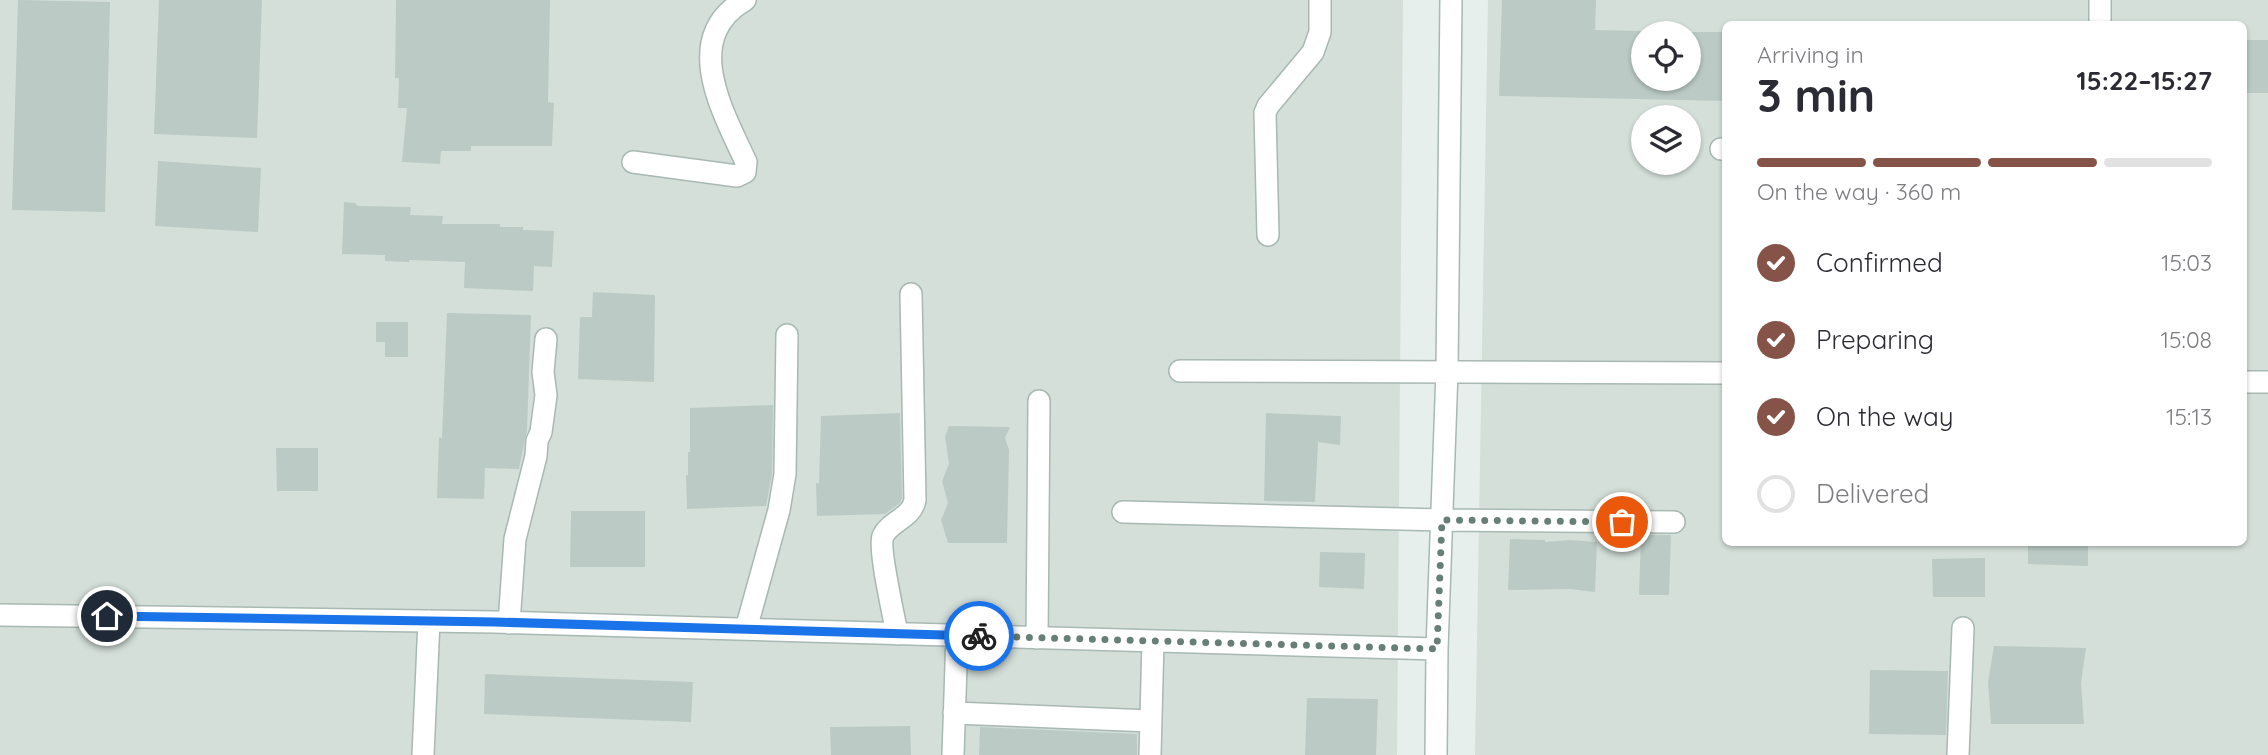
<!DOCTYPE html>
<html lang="en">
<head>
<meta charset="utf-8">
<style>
  :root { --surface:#fff; --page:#f7f7f7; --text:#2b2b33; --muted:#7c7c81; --line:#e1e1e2; --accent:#855347 }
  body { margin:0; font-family:Quicksand,sans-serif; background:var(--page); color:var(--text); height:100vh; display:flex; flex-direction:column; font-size:26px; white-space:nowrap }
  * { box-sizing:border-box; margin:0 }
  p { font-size:23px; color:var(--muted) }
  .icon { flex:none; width:38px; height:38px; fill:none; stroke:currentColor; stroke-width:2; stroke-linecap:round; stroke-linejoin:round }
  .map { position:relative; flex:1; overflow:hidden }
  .drawer { position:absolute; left:1722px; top:21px; width:525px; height:525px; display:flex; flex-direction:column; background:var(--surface); border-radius:10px; box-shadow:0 2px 5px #0004 }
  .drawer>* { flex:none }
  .controls { position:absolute; left:1631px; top:21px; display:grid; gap:14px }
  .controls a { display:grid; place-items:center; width:70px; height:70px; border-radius:50%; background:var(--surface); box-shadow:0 2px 5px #0004; font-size:35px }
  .pin { position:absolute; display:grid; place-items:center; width:60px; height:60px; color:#fff; margin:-30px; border:4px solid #fff; border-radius:50%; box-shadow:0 2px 7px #0007 }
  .courier { position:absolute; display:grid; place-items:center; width:70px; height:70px; margin:-35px; border:5px solid #1a73e8; border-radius:50%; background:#fff; color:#222; box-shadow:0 2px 9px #0007 }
  .headline em { font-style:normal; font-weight:700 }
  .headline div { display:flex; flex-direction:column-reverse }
  .headline { display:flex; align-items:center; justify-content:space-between; height:119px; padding:0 35px }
  h1 { font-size:46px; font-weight:700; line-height:52px }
  .bar { display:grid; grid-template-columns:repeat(4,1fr); gap:10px 7px; align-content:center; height:84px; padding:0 35px }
  .bar i { height:9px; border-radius:5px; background:var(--line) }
  .bar .current { background:var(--accent) }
  .bar p { grid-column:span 4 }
  ol { padding:0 35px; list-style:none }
  li { display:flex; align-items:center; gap:21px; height:77px }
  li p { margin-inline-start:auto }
  li .icon { padding:7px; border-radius:50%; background:var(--accent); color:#fff; stroke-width:4 }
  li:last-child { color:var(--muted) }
  li i { width:38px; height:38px; border:4px solid var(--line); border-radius:50% }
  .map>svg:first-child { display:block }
  .built { fill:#d4dfda; fill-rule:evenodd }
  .building { fill:#bbcac4 }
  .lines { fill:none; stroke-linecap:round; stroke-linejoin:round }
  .minor-casing { stroke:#a8b8b2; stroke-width:24 }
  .minor { stroke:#fff; stroke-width:21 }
  .done { stroke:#687f78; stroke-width:7; stroke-dasharray:0 12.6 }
  .route { stroke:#1a73e8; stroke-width:9 }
</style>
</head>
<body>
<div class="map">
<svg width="2268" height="755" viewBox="0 0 2268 755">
  <rect width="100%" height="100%" fill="#e6efeb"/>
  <path class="built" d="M 0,0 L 1403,0 L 1397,755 L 0,755 Z
    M 1488,0 L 2268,0 L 2268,755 L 1475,755 ZM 1726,24 L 2244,24 L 2244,542 L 1726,542 ZM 1643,33 L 1689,33 L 1689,79 L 1643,79 ZM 1643,117 L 1689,117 L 1689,163 L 1643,163 Z"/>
  <path class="building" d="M 18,0 L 110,2 L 105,212 L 12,210 Z
    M 159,0 L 262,0 L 257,138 L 154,134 Z
    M 396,0 L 550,0 L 548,102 L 554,103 L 552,146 L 471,146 L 471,151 L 441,151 L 440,164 L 402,162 L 407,108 L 398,108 L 399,78 L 395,78 Z
    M 1502,0 L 1596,0 L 1595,30 L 1643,31 L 1643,79 L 1689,79 L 1689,32 L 1726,32 L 1726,101 L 1499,96 Z
    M 2244,40 L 2268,40 L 2268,93 L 2244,93 Z
    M 158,161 L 261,168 L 258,232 L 155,226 Z
    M 344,202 L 355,203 L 358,206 L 411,207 L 410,215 L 443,216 L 442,224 L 500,224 L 500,227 L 523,227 L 523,230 L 554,231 L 552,267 L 534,266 L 533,291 L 464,288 L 465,262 L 409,260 L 409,262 L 385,261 L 385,255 L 342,254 Z
    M 593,292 L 655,295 L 654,382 L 578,379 L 580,317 L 592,317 Z
    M 447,313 L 531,315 L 527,430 L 519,469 L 485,468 L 484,499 L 437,498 L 439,437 L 442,438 Z
    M 376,322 L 408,322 L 408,357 L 385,357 L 385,342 L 376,342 Z
    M 773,405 L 772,473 L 766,506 L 687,509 L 686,475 L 688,475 L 688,452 L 690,452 L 690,408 Z
    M 900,413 L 902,498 L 900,503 L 885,514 L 817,516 L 816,483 L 819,483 L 821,416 Z
    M 1266,413 L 1341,416 L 1340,445 L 1318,442 L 1315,502 L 1264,501 Z
    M 949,426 L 1010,427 L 1005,438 L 1009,450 L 1007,543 L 948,543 L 941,520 L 948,503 L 942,481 L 949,464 L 945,436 Z
    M 276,448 L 318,448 L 318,491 L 277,491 Z
    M 571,511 L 645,511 L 645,567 L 570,567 Z
    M 1641,535 L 1671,535 L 1669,595 L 1639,595 Z
    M 1510,539 L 1545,540 L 1545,542 L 1570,540 L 1597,542 L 1595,592 L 1570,589 L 1508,590 Z
    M 2028,542 L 2088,542 L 2088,566 L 2028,564 Z
    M 1320,552 L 1365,553 L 1364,589 L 1319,587 Z
    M 1985,558 L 1985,597 L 1933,597 L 1932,559 Z
    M 1994,646 L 2086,648 L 2081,683 L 2084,724 L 1991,724 L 1988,682 Z
    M 1870,670 L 1948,671 L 1946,735 L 1869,734 Z
    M 485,674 L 693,682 L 691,722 L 484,714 Z
    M 1307,698 L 1378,699 L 1376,755 L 1305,755 Z
    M 910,726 L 911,755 L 831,755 L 830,727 Z
    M 980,727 L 1137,734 L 1137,755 L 979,755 Z"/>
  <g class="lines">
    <g class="minor-casing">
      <path id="minor" d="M 2100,24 L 2100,0
        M 1721,149 L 1726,149
        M 633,162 L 737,176 L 745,172 L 746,162 C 723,112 680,38 745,0
        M 1268,235 L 1265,113 L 1268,106 L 1313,52 L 1320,32 L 1320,0
        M 1180,371 L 1726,373
        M 2244,382 L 2268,382
        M 1123,512 L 1442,520 L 1674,522
        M 0,615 L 495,622 L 1437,649
        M 509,623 L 515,539 L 536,456 L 537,441 L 541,432 L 546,395 L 543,372 L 546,339
        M 746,629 L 779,510 L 785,474 L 787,335
        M 897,634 C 894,616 878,548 883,536 C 890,521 912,518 915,500 L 911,294
        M 1037,638 L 1039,401
        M 954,713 L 1150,721
        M 423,755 L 429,621
        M 953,755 L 957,635
        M 1150,755 L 1153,641
        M 1436,755 L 1437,649 L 1447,371 L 1451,0
        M 1958,755 L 1963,628"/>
    </g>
    <use href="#minor" class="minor"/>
  </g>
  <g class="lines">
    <path class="done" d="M 979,636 L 1437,649 L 1442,520 L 1622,522"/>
    <path class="route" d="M 107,616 L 495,622 L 979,636"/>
  </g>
</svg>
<div class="controls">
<a><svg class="icon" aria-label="locate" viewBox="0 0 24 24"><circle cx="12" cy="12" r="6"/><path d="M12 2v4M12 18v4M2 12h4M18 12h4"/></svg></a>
<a><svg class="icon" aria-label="layers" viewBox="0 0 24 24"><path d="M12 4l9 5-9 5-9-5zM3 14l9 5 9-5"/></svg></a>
</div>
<div class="pin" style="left:1622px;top:522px;background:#ea580c"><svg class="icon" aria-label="bag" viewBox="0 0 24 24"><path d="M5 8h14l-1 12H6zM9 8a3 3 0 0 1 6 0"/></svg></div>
<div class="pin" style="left:107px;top:616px;background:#1f2937"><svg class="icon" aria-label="home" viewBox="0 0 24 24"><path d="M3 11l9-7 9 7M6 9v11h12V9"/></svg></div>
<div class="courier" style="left:979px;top:636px"><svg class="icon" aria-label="bike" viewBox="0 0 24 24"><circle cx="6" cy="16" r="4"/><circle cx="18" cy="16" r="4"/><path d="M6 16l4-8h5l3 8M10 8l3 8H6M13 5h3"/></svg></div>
<section class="drawer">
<div class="headline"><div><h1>3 min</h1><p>Arriving in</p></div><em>15:22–15:27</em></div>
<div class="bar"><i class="current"></i><i class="current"></i><i class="current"></i><i></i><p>On the way · 360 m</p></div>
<ol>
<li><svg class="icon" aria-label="check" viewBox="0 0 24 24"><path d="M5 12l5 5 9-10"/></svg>Confirmed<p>15:03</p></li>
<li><svg class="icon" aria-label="check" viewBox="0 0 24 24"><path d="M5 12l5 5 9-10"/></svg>Preparing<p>15:08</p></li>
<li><svg class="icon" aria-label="check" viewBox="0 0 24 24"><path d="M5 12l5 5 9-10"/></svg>On the way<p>15:13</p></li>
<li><i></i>Delivered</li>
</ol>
</section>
</div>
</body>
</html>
